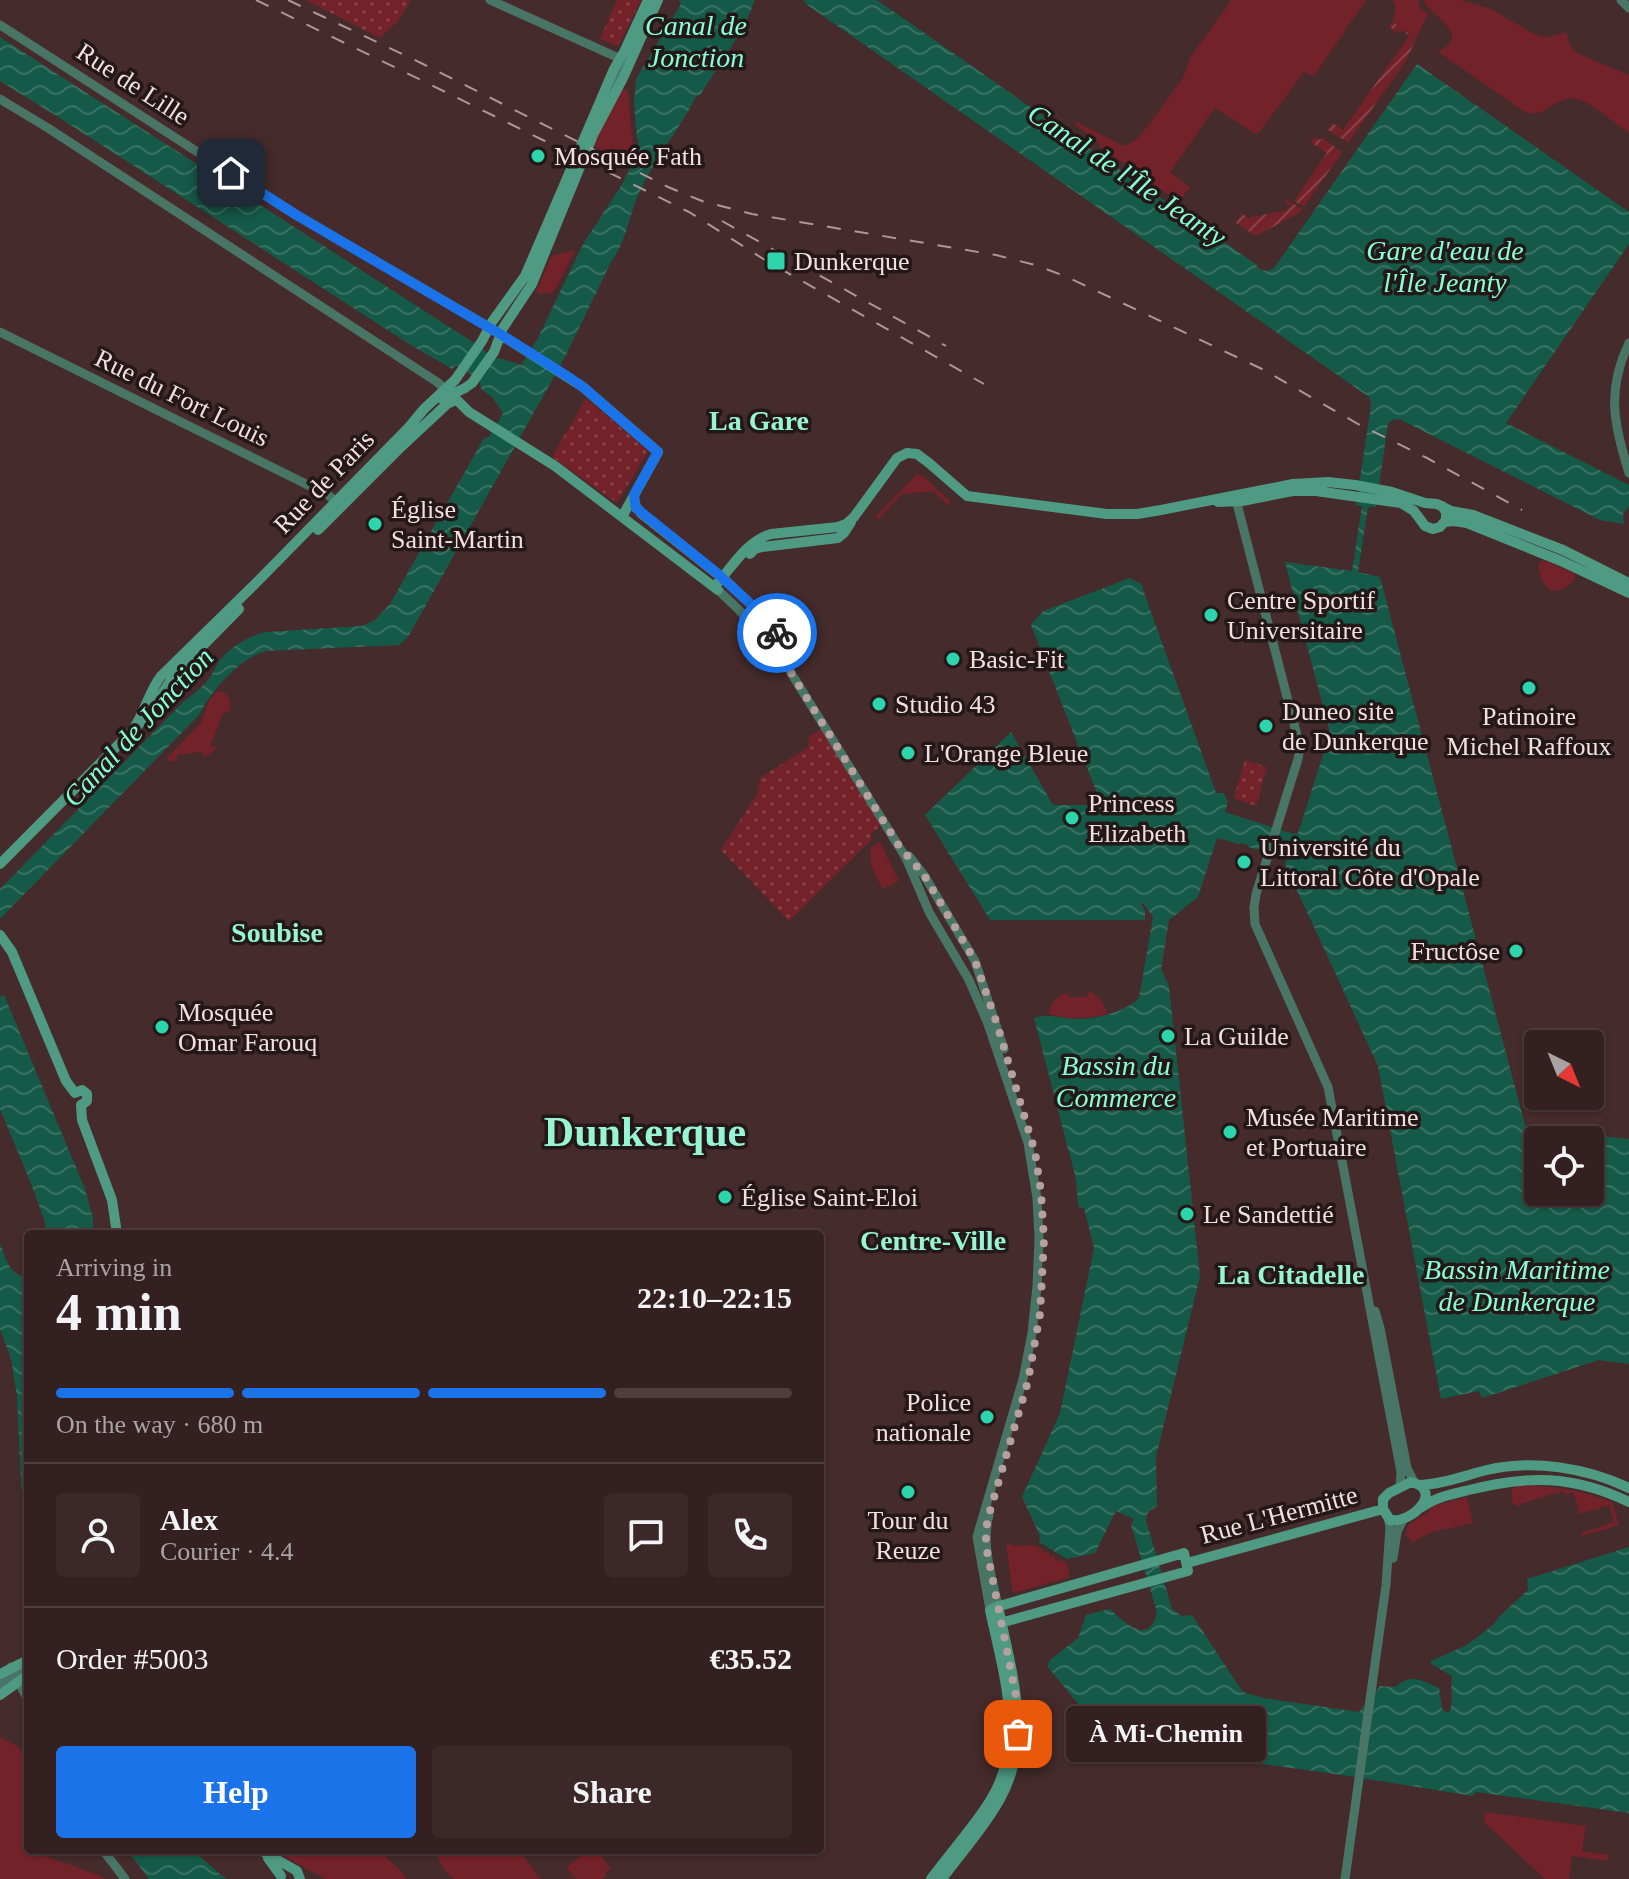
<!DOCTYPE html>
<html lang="en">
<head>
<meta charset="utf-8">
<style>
  :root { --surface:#342020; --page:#3c2829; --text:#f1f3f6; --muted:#a9a3a5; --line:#4e3e3e; --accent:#1a73e8 }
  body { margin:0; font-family:"Times New Roman",serif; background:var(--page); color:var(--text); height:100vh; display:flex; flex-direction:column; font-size:30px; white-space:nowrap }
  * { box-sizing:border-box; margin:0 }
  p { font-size:26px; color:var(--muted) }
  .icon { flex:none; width:44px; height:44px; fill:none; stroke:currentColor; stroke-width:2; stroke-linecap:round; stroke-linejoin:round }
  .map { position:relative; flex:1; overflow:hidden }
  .panel { position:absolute; left:24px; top:1230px; width:800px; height:624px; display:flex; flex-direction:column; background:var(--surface); border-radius:8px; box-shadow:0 2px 6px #0004,0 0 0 2px var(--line) }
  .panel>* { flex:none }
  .needle { width:52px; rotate:137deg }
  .buttons { position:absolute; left:1524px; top:1030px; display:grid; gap:16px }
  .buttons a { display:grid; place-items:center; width:80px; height:80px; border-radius:8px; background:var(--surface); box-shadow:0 2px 6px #0004,0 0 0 2px var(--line); font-size:40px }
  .pin { position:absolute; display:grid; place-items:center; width:68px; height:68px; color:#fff; margin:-34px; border-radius:16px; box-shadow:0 4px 12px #0006 }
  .courier { position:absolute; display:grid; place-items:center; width:80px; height:80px; margin:-40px; border:6px solid #1a73e8; border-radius:50%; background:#fff; color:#222; box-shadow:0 2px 10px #0007 }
  .bubble { position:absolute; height:56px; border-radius:8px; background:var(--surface); box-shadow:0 2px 6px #0004,0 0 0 2px var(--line); font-size:26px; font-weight:700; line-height:56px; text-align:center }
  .headline em { font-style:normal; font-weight:700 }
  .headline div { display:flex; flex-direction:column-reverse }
  .headline { display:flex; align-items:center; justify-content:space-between; height:136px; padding:0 32px }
  h1 { font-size:52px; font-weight:700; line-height:60px }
  .bar { display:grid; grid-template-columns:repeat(4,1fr); gap:12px 8px; align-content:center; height:96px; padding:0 32px }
  .bar i { height:10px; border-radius:6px; background:var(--line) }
  .bar .current { background:var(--accent) }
  .bar p { grid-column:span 4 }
  .line { display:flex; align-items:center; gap:20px; padding:0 32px; border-top:2px solid var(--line) }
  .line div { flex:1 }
  .round { display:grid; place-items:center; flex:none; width:84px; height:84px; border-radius:8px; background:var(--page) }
  .primary-button { display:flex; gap:16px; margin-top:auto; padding:16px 32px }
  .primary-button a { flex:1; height:92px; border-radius:8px; background:var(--accent); color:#fff; font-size:32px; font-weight:700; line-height:92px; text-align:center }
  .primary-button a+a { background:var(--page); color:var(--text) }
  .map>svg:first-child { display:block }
  .grass { fill:#742229 }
  .park { fill:url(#park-dots) }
  .garden { fill:url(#garden-furrows) }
  .water { fill:url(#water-waves); fill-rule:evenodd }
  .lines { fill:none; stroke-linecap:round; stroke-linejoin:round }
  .tertiary { stroke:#497567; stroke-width:9 }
  .secondary { stroke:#4f9a83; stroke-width:10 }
  .rail { stroke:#ad9897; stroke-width:2; stroke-dasharray:14 14; stroke-linecap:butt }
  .done { stroke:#b5a1a0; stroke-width:8; stroke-dasharray:0 14.4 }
  .route { stroke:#1a73e8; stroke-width:10 }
  .poi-dot { fill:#2cd5ab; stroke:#231717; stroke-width:3 }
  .labels { text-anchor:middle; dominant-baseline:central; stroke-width:7; stroke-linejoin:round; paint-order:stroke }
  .street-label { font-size:26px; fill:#f1e0df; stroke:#231717 }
  .poi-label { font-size:26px; fill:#f1e0df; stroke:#231717; text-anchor:start }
  .water-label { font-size:28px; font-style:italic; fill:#86fed9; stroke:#231717 }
  .neighbourhood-label { font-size:28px; font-weight:bold; fill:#97f5d6; stroke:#231717 }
  .town-label { font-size:42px; font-weight:bold; fill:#97f5d6; stroke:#231717 }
</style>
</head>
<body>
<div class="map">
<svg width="1629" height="1879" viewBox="0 0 1629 1879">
  <defs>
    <pattern id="park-dots" width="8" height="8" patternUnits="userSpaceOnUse" patternTransform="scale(2)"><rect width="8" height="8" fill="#742229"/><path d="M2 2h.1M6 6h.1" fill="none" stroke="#884248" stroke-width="1.8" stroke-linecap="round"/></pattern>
    <pattern id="garden-furrows" width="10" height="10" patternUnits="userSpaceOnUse" patternTransform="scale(2)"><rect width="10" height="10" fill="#742229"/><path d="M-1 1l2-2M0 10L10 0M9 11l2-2" fill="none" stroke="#884248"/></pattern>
    <pattern id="water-waves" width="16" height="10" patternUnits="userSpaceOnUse" patternTransform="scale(2)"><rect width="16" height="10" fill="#155a48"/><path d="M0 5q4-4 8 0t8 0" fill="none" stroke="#387162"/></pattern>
  </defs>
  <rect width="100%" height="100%" fill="#452b2b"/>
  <path class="grass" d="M 1231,0 L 1366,0 L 1314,76 L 1304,72 L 1257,135 L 1215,108 L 1170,172 L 1190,187 L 1179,202 L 1100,147 L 1097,140 L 1074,124 L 1078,122 C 1094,132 1108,137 1123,146 L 1133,142 L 1144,131 L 1183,78 L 1190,58 Z
    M 1392,0 L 1418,0 L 1420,8 L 1428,14 L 1416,39 L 1393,22 L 1396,5 Z
    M 1423,0 L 1461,0 L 1491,9 L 1532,33 L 1542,36 L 1549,37 L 1566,32 L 1571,47 L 1579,54 L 1629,75 L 1629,133 C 1617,125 1593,105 1581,100 C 1555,90 1546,124 1522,110 L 1437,51 C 1475,37 1431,16 1423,0 Z
    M 622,88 L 628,91 L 633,152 L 627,163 L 592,145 Z
    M 575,250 L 554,292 L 551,293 L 537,293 L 536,292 L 551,256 Z
    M 917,474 L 923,476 L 950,501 L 950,507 L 933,491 L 902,494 L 878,520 L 876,516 Z
    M 1541,561 L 1546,561 L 1575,574 L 1575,579 C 1555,600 1543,591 1538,566 Z
    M 217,691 C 228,691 232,701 230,711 L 223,713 L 210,746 L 216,746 L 214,751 L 205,757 L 201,752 L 176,755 L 178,760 L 171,762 L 167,758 L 201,723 L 209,701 Z
    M 880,842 L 899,881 L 883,889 C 876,878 867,860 871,848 Z
    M 1090,991 L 1101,1000 L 1108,1014 C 1087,1019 1069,1020 1049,1014 C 1050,1005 1057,996 1065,993 L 1069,997 L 1086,997 Z
    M 1520,1485 C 1555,1486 1577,1489 1610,1501 L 1613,1504 L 1619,1525 L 1582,1536 L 1581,1533 L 1614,1522 L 1609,1505 L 1580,1514 L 1573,1492 L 1564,1495 L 1563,1491 L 1520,1504 L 1521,1507 L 1513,1504 L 1511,1489 Z
    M 1467,1497 L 1473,1523 C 1452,1529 1429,1529 1413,1543 L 1406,1535 L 1408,1525 L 1427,1513 L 1432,1506 Z
    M 1006,1544 L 1012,1544 L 1013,1546 L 1016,1547 L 1017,1545 L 1021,1545 L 1021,1547 L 1025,1547 L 1025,1545 L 1038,1546 L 1038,1548 L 1044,1549 L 1043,1551 L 1046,1553 L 1048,1552 L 1050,1553 L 1049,1555 L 1052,1557 L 1053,1555 L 1057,1561 L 1059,1559 L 1067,1564 L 1070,1577 L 1013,1593 Z
    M 0,1737 L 18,1747 L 28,1758 L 28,1850 L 38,1850 L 37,1853 L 104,1877 L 103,1879 L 0,1879 Z
    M 1485,1812 L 1586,1826 L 1582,1851 L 1609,1855 L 1608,1861 L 1572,1856 L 1569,1879 L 1545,1879 L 1484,1822 Z
    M 283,1850 L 380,1850 C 388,1861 398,1866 407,1879 L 326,1879 L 285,1857 L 280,1852 Z
    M 438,1850 L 519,1850 L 541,1879 L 454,1879 C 445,1872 436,1861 438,1850 Z
    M 584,1850 L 597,1850 L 611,1868 L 605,1872 L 607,1875 L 602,1879 L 576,1879 L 566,1867 L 585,1853 Z"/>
  <path class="park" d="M 306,0 L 411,0 L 398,21 L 380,38 Z
    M 617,0 L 641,0 L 621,41 L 617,46 L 600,39 Z
    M 586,398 L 648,451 L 617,503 L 552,457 Z
    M 822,729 L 881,825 L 870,835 L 872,839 L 789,921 L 721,850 L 757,794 L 760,778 L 807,748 L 810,736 Z
    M 1245,760 L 1267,767 L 1256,806 L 1234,798 Z"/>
  <path class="garden" d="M 1393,22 L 1416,39 L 1407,59 L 1348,143 L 1328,130 L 1333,123 L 1343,130 L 1409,36 L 1401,30 L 1397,33 L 1389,26 Z
    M 1315,137 L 1320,140 L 1323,138 L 1342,152 L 1304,207 L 1294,201 L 1327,153 L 1310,142 Z
    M 1286,199 L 1302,209 L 1299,213 L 1256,236 L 1236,223 L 1242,213 L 1248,218 L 1287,210 L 1290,206 L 1284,201 Z"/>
  <path class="water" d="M 679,0 L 755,0 L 745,25 L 700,95 L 696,97 C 679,130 654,159 639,193 C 629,215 626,243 611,262 L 564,359 L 408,637 L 399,645 L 265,651 C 238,660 212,690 199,715 L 0,919 L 0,889 L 183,702 C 192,695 200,689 207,681 C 213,674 216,665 221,659 C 233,645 248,637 265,632 L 362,626 L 375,620 L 390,604 L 484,438 L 489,437 L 503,413 L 492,397 L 481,389 L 479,379 L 456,365 L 452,369 L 409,344 L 55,115 L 0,81 L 0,37 L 471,341 L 485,351 L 491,360 L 499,358 L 521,365 L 538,338 L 583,244 L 621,186 L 632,165 L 639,140 L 637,139 L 634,102 L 636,79 L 681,4 Z
    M 804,0 L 877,0 L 1257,265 L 1256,266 C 1262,271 1267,273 1274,268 L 1417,64 L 1629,212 L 1629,244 L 1506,423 L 1629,485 L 1629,506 L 1623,514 L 1624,524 L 1600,520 L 1399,419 L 1392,420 L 1388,424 L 1376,507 L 1368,507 L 1358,572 L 1380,577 L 1525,1125 L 1529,1129 L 1629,1139 L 1629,1364 L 1599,1360 L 1482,1398 L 1479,1391 L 1441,1399 L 1378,1066 L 1285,864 L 1287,858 L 1248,847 L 1248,845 L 1241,843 L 1239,844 L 1217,838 L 1198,897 L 1169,920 L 1161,969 L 1169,986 L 1200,1276 L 1156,1457 L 1157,1506 L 1148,1512 L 1146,1520 L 1172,1609 L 1182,1616 L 1192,1615 L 1242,1691 L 1246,1693 L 1264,1698 L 1359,1712 L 1380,1686 L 1395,1687 C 1413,1673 1420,1680 1439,1688 L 1442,1709 L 1446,1712 L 1449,1712 C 1454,1704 1450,1688 1452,1676 L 1431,1664 L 1431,1661 L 1467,1645 L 1493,1625 L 1500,1616 L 1528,1590 L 1527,1579 L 1629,1547 L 1629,1813 L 1476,1792 L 1473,1796 L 1349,1776 L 1263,1764 L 1260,1761 L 1150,1746 L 1145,1749 L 1118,1745 L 1119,1735 L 1106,1733 L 1101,1736 L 1092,1724 L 1093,1722 L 1048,1667 L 1049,1661 L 1078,1638 L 1086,1615 L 1110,1609 C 1123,1621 1149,1648 1157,1612 L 1131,1525 L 1134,1519 L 1116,1511 L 1095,1553 L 1067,1559 L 1039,1542 L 1040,1536 L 1022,1497 L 1060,1413 L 1094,1248 L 1084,1208 L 1078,1207 L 1076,1179 L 1034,1018 C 1054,1013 1059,1019 1078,1019 C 1097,1019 1125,1012 1139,998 L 1153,917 L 1143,903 L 1141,904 L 1145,911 L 1145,920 L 990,920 L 925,815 L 1011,732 L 1053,805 L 1097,805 L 1100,801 L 1031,625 L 1043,611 L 1130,578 L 1141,584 L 1216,793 L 1224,793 L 1228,802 L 1225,812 L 1293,834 L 1298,833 L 1330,733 L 1285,562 L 1352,571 L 1362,506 L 1356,505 L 1371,405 L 1369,397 L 806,4 ZM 1538,1140 L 1590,1140 L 1590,1192 L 1538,1192 Z
    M 4,995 L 85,1189 L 93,1218 L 93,1234 L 46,1234 L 45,1222 L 30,1181 L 0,1109 L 0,997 Z
    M 0,1244 C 6,1258 9,1276 28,1277 L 28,1532 L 21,1485 L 17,1396 L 11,1359 L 0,1329 Z
    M 127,1850 L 192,1850 L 226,1879 L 149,1879 Z"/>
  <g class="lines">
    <path class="tertiary" d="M 490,0 L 621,59 L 623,63 L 607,99
      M 1621,0 L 1629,8
      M 0,25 L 283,207 L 489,327
      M 0,99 L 48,128 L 437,382 L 449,392
      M 0,332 L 328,495 L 339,504
      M 1629,343 C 1606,391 1614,425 1629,473
      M 1235,496 L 1300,747 L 1298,759 L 1256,894 L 1254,908 L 1255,924 L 1328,1087 L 1401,1472 L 1400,1487
      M 727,581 L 773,626 L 779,639 L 786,664
      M 718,590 L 739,610 L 788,668 L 906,858 L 929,912 L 969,980 L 988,1024 L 1028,1143 L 1037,1198 L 1039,1239 L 1037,1286 L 1032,1333 L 1023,1379 L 977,1537 L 990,1610
      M 909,856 L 924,875 L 975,961 L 1004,1049
      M 1375,1311 L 1380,1328 L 1407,1468 L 1414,1482
      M 989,1515 C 981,1545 992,1577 998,1606
      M 1393,1558 L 1397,1532 L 1403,1520
      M 11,1667 L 28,1700
      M 0,1684 L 28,1664
      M 103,1850 L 125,1879
      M 1345,1879 L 1386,1585 L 1390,1527 L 1388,1518"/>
    <path class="secondary" d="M 495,331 L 583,387 L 658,452 L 622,517
      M 454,397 L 469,412 L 555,466 L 718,590
      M 442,399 L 465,388 L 472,383 L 494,352 L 503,328 L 532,284 L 593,135 L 623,78 L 658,0
      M 634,495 L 634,504 L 641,513 L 725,580
      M 1218,502 L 1242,501 L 1293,491 L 1316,491 L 1401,503 L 1414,511 L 1425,526 L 1433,529 L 1440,527 L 1446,520 L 1446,512 L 1442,506
      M 1445,522 L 1454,521 L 1467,523 L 1561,561 L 1629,593
      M 318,530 L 401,447 L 447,404 L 456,400
      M 750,554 L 755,549 L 762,547 L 838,538 L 844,533 L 851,522
      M 714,587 C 731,569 746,541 771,534 L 838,527 L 846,524 L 854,517 L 897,458 L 907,453 L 917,454 L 929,463 L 967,496 L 1107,514 L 1137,514 L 1161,510 L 1293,484 L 1328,482 L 1355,485 L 1392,492 L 1425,503 L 1437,504 L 1451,511 L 1473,515 L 1563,550 L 1629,583
      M 134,728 C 146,710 149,691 161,676 L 259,580 L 409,427 L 424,409 L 455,380 L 482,341 L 492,322 L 525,276 L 614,69 L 624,52 L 648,0
      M 0,864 L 149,714 L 174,675 L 239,609
      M 0,935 L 12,952 L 66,1081 L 75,1093
      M 75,1093 L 82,1090 L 87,1094 L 87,1101 L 81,1105
      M 81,1105 L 82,1120 L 112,1200 L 117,1234
      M 1411,1482 C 1445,1490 1412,1524 1390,1520 L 1383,1509 L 1383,1499 L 1389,1493 Z
      M 1419,1485 C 1441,1485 1466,1475 1487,1470 C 1533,1459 1587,1468 1629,1488
      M 1422,1507 C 1436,1497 1452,1494 1469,1490 C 1528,1475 1573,1475 1629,1502
      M 1187,1563 L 1383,1509
      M 0,1674 L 28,1660
      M 0,1695 L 28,1675
      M 260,1850 L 297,1871 L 300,1879
      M 268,1858 L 281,1876
      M 931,1879 C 950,1853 973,1828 990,1801 C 1027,1742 1003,1673 990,1610 L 996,1607 L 1184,1553 L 1188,1571 L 993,1625
      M 942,1879 C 961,1853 984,1828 1000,1799 C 1034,1738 1011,1671 998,1606"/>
    <path class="rail" d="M 256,0 L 421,80 L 689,212 L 765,260 L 984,384
      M 288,0 L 421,63 L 668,187 L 702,201 L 752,214 L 996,255 L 1035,265 L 1065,276 L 1262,369 L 1358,424 L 1427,458 L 1522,510
      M 722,221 L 946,346"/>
  </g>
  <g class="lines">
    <path class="done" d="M 777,633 L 788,668 L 899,846 L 924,875 L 975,961 L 997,1024 L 1035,1152 L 1041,1192 L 1044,1240 L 1040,1314 L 1028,1381 L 988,1518 L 986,1530 L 986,1546 L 1017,1701 L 1018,1734"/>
    <path class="route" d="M 231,173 L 298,216 L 500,334 L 570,378 L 583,387 L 658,452 L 634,495 L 636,508 L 718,574 L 767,619 L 777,633"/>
  </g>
  <g class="poi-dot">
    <circle cx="538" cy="156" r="8"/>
    <rect x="766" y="251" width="20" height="20" rx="4"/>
    <circle cx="375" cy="524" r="8"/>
    <circle cx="1211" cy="615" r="8"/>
    <circle cx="953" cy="659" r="8"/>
    <circle cx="1529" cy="688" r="8"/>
    <circle cx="879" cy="704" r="8"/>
    <circle cx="1266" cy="726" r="8"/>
    <circle cx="908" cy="753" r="8"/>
    <circle cx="1072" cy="818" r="8"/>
    <circle cx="1244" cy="862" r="8"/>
    <circle cx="1516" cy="951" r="8"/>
    <circle cx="162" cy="1027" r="8"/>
    <circle cx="1168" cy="1036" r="8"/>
    <circle cx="1230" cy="1132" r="8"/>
    <circle cx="725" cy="1197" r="8"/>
    <circle cx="1187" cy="1214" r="8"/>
    <circle cx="987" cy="1417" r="8"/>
    <circle cx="908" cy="1492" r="8"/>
  </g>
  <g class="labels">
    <g class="street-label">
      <text transform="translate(133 84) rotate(33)">Rue de Lille</text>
      <text transform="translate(182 398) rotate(26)">Rue du Fort Louis</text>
      <text transform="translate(324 482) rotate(-46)">Rue de Paris</text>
      <text transform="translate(1279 1515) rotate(-15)">Rue L'Hermitte</text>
    </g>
    <g class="poi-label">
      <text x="554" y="156">Mosquée Fath</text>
      <text x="794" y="261">Dunkerque</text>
      <text x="391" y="509">Église<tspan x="391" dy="30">Saint-Martin</tspan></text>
      <text x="1227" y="600">Centre Sportif<tspan x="1227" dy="30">Universitaire</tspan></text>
      <text x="969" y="659">Basic-Fit</text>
      <text x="895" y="704">Studio 43</text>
      <text x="1282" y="711">Duneo site<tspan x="1282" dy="30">de Dunkerque</tspan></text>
      <text x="1529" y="716" text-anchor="middle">Patinoire<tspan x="1529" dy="30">Michel Raffoux</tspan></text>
      <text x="924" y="753">L'Orange Bleue</text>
      <text x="1088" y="803">Princess<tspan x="1088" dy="30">Elizabeth</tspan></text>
      <text x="1260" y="847">Université du<tspan x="1260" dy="30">Littoral Côte d'Opale</tspan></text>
      <text x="1500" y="951" text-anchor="end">Fructôse</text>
      <text x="178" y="1012">Mosquée<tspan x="178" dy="30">Omar Farouq</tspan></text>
      <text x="1184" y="1036">La Guilde</text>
      <text x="1246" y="1117">Musée Maritime<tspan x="1246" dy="30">et Portuaire</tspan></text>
      <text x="741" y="1197">Église Saint-Eloi</text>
      <text x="1203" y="1214">Le Sandettié</text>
      <text x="971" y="1402" text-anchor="end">Police<tspan x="971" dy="30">nationale</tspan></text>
      <text x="908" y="1520" text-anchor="middle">Tour du<tspan x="908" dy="30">Reuze</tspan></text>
    </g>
    <g class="water-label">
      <text x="696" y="25">Canal de<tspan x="696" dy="32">Jonction</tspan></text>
      <text transform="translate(1127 175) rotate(34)">Canal de l'Île Jeanty</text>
      <text x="1445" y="250">Gare d'eau de<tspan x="1445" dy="32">l'Île Jeanty</tspan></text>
      <text transform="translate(138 727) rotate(-47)">Canal de Jonction</text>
      <text x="1116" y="1065">Bassin du<tspan x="1116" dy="32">Commerce</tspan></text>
      <text x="1517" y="1269">Bassin Maritime<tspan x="1517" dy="32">de Dunkerque</tspan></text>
    </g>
    <g class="neighbourhood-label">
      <text x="759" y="420">La Gare</text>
      <text x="277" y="932">Soubise</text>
      <text x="933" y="1240">Centre-Ville</text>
      <text x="1291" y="1274">La Citadelle</text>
    </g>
    <g class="town-label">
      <text x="645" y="1132">Dunkerque</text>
    </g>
  </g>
</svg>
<div class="buttons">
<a><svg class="needle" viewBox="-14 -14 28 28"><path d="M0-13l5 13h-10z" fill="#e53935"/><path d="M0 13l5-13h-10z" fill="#a9a3a5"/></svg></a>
<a><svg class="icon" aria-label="locate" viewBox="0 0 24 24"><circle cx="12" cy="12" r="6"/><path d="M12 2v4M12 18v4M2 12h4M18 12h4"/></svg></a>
</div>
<div class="pin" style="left:1018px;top:1734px;background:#ea580c"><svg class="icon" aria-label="bag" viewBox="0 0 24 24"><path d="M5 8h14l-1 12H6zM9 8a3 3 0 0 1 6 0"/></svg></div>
<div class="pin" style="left:231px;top:173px;background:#1f2937"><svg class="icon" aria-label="home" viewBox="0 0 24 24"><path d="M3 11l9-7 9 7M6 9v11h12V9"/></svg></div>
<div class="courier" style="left:777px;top:633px"><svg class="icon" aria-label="bike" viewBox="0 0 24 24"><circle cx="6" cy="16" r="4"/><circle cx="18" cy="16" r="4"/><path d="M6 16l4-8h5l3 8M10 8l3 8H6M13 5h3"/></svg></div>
<div class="bubble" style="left:1066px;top:1706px;width:200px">À Mi-Chemin</div>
<section class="panel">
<div class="headline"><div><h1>4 min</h1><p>Arriving in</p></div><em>22:10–22:15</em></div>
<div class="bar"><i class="current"></i><i class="current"></i><i class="current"></i><i></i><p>On the way · 680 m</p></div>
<div class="line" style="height:144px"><a class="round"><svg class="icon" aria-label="person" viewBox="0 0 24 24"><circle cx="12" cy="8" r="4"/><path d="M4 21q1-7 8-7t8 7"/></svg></a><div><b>Alex</b><p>Courier · 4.4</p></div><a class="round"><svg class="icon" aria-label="chat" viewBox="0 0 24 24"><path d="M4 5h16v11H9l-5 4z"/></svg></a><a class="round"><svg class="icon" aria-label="phone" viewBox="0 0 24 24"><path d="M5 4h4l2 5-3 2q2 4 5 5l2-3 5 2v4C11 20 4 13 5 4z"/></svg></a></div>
<div class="line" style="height:104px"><div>Order #5003</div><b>€35.52</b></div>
<div class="primary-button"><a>Help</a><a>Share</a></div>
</section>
</div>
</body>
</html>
